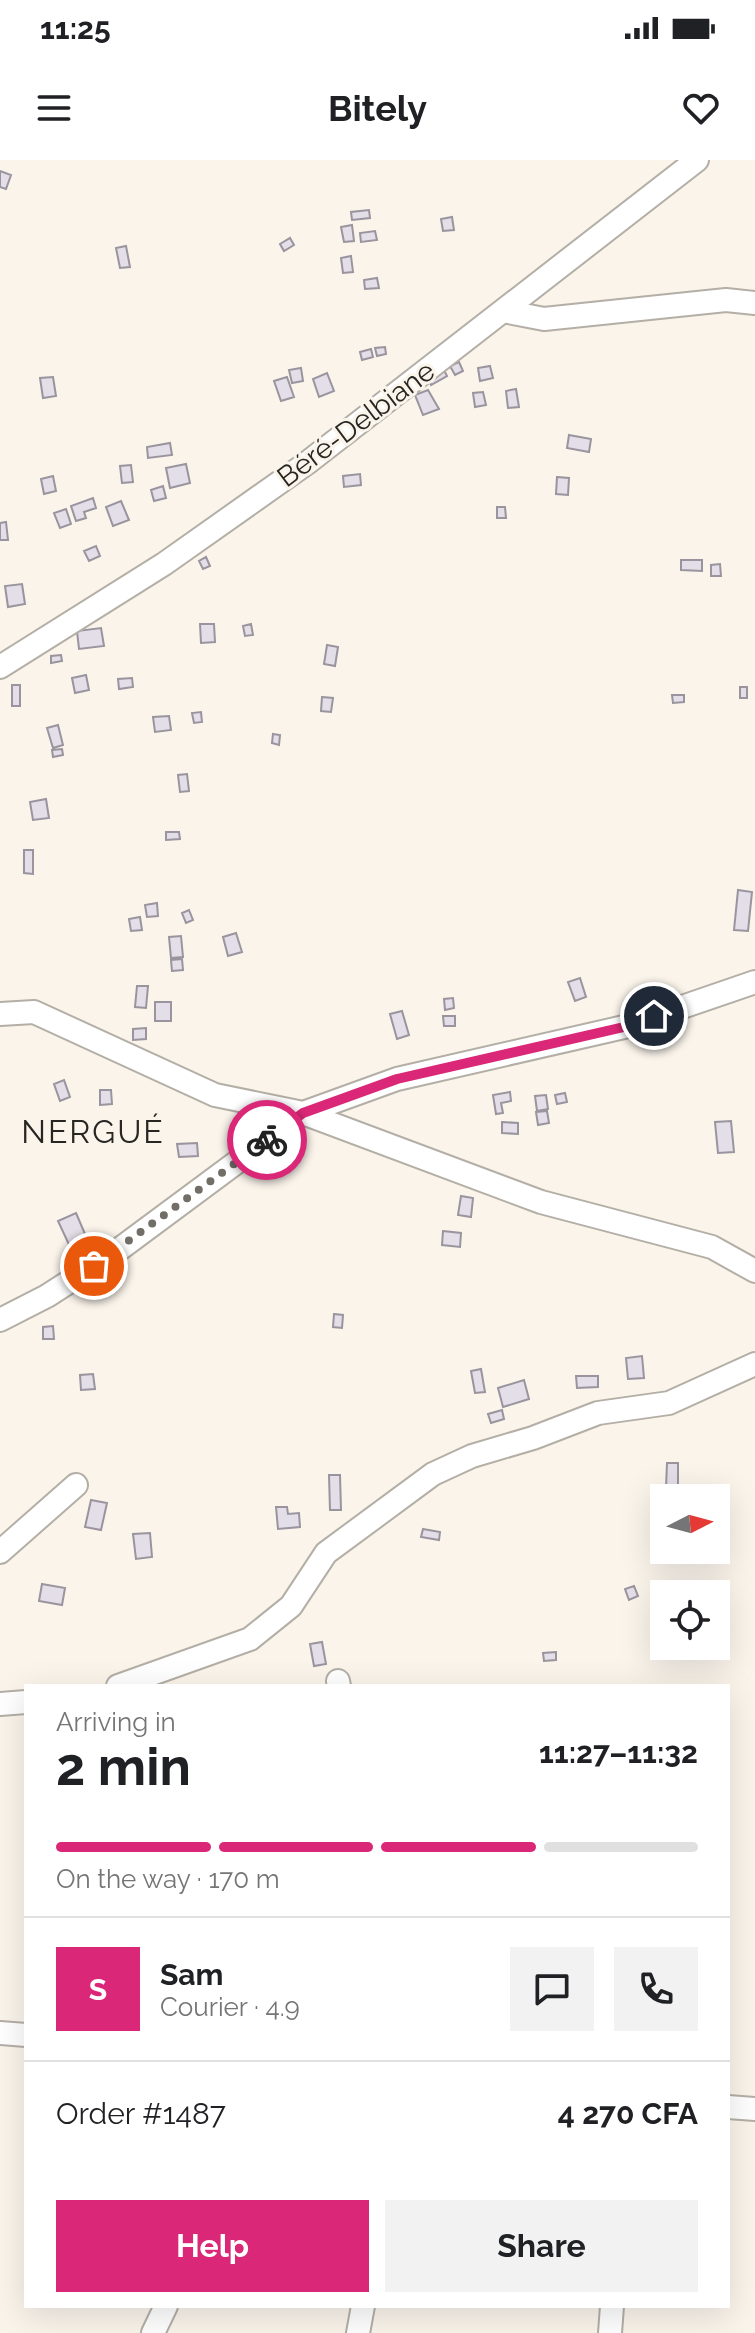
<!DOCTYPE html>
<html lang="en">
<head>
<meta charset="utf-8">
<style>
  :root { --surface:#fff; --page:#f2f2f2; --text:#202124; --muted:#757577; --line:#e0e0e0; --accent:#db2777 }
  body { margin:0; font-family:Raleway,sans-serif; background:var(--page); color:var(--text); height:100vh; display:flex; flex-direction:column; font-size:30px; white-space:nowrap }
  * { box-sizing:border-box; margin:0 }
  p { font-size:26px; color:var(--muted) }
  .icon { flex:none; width:44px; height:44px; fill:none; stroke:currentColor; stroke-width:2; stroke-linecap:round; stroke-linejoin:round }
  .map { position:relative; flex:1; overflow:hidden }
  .panel { position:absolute; left:24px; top:1524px; width:706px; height:624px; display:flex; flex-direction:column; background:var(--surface); border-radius:0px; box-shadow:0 8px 32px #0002 }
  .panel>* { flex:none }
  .needle { width:52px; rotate:84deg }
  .buttons { position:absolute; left:650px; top:1324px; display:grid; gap:16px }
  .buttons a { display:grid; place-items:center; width:80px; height:80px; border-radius:0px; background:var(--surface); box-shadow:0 8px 32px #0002; font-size:40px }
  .pin { position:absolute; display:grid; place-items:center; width:68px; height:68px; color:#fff; margin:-34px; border:4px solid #fff; border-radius:50%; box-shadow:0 2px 8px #0007 }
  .courier { position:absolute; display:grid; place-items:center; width:80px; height:80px; margin:-40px; border:6px solid #db2777; border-radius:50%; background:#fff; color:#222; box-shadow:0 2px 10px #0007 }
  .headline em { font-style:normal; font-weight:700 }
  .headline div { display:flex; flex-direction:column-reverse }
  .headline { display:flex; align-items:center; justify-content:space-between; height:136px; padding:0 32px }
  h1 { font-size:52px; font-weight:700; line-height:60px }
  .bar { display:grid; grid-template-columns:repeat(4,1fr); gap:12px 8px; align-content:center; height:96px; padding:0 32px }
  .bar i { height:10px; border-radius:6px; background:var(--line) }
  .bar .current { background:var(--accent) }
  .bar p { grid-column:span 4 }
  .line { display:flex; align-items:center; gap:20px; padding:0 32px; border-top:2px solid var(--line) }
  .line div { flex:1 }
  .round { display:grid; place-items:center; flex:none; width:84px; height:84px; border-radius:0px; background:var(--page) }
  .primary-button { display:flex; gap:16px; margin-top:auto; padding:16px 32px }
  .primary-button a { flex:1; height:92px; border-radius:0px; background:var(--accent); color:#fff; font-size:32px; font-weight:700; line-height:92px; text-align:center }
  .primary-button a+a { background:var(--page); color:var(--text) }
  .status { display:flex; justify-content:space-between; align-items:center; height:56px; padding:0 40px; background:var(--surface); direction:ltr }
  .status svg { height:22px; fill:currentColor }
  header { display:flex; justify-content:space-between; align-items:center; height:104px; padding:0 32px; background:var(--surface); font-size:36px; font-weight:700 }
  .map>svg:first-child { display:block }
  .building { fill:#e3dee7; stroke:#99949d; stroke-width:2 }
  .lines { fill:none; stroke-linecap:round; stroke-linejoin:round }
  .minor-casing { stroke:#b4afa6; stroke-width:26 }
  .minor { stroke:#fff; stroke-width:22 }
  .done { stroke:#716e68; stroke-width:8; stroke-dasharray:0 14.4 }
  .route { stroke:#db2777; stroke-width:10 }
  .labels { text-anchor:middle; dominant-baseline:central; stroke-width:6; stroke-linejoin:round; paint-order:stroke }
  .street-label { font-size:28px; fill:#272622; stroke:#faf4eb }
  .quarter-label { font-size:32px; letter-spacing:2px; fill:#272622; stroke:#faf4eb }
</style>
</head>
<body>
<div class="status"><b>11:25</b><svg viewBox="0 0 49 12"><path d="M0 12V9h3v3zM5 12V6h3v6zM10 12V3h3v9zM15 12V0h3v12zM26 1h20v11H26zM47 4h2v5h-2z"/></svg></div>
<header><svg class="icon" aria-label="menu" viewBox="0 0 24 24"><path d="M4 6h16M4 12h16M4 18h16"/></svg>Bitely<svg class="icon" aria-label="heart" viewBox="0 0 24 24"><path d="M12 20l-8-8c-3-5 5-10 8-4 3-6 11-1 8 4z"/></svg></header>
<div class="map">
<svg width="755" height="2173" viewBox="0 0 755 2173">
  <rect width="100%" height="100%" fill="#faf4eb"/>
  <path class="building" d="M 0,11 L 11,15 L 6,29 L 0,27 Z
    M 369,50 L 370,58 L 352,60 L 351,52 Z
    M 452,57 L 454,70 L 443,71 L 441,59 Z
    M 352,65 L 354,81 L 344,82 L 341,67 Z
    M 375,71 L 377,80 L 361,82 L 360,73 Z
    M 290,78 L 294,85 L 284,91 L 280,84 Z
    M 126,86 L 130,107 L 120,108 L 116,88 Z
    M 351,96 L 353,112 L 343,113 L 341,98 Z
    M 377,118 L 379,128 L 365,129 L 364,120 Z
    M 385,187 L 386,194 L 377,196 L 375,188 Z
    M 371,189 L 373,197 L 362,200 L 360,192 Z
    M 459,202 L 463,211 L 455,215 L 450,206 Z
    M 490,206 L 493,218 L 480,221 L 478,208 Z
    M 301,208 L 303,221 L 292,223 L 289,210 Z
    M 444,210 L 447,216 L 431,225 L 429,219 Z
    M 327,213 L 334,231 L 319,237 L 313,219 Z
    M 53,217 L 56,236 L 43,238 L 40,218 Z
    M 287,217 L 294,237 L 281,241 L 274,221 Z
    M 516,229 L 519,247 L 508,248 L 506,231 Z
    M 428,230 L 439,249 L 423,255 L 415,235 Z
    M 483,232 L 486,245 L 475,247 L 473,233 Z
    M 569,275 L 591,279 L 589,292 L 567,288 Z
    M 170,283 L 172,295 L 148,298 L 147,287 Z
    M 186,304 L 190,323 L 170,328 L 166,308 Z
    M 131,305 L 133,322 L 122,323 L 120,306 Z
    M 360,314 L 361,325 L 344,327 L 343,316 Z
    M 53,316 L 56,331 L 44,334 L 41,319 Z
    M 557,317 L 569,318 L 568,335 L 556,334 Z
    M 163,326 L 166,338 L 154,341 L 151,330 Z
    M 93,338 L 96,348 L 84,352 L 86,358 L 76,361 L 71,346 Z
    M 121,341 L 129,360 L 113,366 L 106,347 Z
    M 497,347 L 505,347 L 506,358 L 497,358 Z
    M 66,349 L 71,364 L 60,368 L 54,353 Z
    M 6,362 L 8,380 L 0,380 L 0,363 Z
    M 96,386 L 100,396 L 89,401 L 84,391 Z
    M 206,397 L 210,406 L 203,409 L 199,401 Z
    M 681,400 L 702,400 L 702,411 L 681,410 Z
    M 720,404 L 721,416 L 711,416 L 711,405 Z
    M 22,424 L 25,444 L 8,447 L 5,426 Z
    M 200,464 L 214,464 L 215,482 L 201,483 Z
    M 251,464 L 253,475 L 245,476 L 243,466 Z
    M 101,468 L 104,486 L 79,489 L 77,471 Z
    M 327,485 L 338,487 L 335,506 L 324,504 Z
    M 61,495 L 62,501 L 51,503 L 51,496 Z
    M 86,515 L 89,530 L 75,533 L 72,518 Z
    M 132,518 L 133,527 L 119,529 L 118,519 Z
    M 12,525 L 20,525 L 20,546 L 12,546 Z
    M 740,527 L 747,527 L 747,538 L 740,538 Z
    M 672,535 L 684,535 L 684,542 L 673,543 Z
    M 322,537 L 333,538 L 331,552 L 321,551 Z
    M 201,552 L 202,562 L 194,563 L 192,553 Z
    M 169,556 L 171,570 L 155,572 L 153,557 Z
    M 58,565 L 63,585 L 53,588 L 47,568 Z
    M 273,574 L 280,575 L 279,585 L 272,583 Z
    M 62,589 L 63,595 L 53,597 L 52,590 Z
    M 187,614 L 189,631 L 180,632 L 178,615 Z
    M 46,639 L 49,658 L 33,660 L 30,642 Z
    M 166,672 L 179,672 L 180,679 L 166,680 Z
    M 24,690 L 33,690 L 33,714 L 24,713 Z
    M 738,730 L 752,732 L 748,771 L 734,770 Z
    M 157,743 L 158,756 L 147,757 L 145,745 Z
    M 189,750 L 193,760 L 186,763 L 182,753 Z
    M 140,757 L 142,770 L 131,771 L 129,759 Z
    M 236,773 L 242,792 L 228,796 L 223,777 Z
    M 181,776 L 183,797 L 171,798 L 169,777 Z
    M 182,799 L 183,810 L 172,811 L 171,800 Z
    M 580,818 L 586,837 L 575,841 L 568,822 Z
    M 137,826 L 148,826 L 146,848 L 135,847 Z
    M 453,838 L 454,848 L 445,850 L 444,839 Z
    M 155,842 L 171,842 L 171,861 L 155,861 Z
    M 402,851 L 409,875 L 397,879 L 390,854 Z
    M 443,856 L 455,856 L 455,866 L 444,866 Z
    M 146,868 L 146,879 L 133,880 L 133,869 Z
    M 64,920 L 70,937 L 60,941 L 54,924 Z
    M 100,930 L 111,930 L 112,944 L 100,945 Z
    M 510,932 L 511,941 L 501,943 L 503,953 L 496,954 L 493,935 Z
    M 565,933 L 567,942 L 557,944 L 555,935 Z
    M 546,935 L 548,949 L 537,951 L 535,936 Z
    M 547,951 L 549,963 L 538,965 L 536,952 Z
    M 731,961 L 734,992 L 718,993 L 715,962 Z
    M 502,962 L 518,963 L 518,974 L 502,973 Z
    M 197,983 L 198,996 L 179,997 L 177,984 Z
    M 461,1036 L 473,1038 L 471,1057 L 458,1055 Z
    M 76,1053 L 88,1081 L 71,1089 L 58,1061 Z
    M 443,1071 L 461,1073 L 460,1087 L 442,1085 Z
    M 334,1154 L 343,1155 L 342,1168 L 333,1167 Z
    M 53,1166 L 54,1179 L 43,1179 L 43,1167 Z
    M 642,1196 L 644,1218 L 628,1219 L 626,1198 Z
    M 481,1209 L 485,1232 L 475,1233 L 471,1211 Z
    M 93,1214 L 95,1229 L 81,1230 L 80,1215 Z
    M 576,1216 L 598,1216 L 598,1227 L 577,1228 Z
    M 524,1220 L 529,1239 L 503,1247 L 498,1228 Z
    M 502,1250 L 504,1259 L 491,1263 L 488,1254 Z
    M 667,1303 L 678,1303 L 678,1329 L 666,1328 Z
    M 329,1315 L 340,1315 L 341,1350 L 330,1350 Z
    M 91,1340 L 107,1343 L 101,1370 L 85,1367 Z
    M 276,1347 L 287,1347 L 288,1354 L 299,1353 L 300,1367 L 278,1369 Z
    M 423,1369 L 440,1372 L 439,1380 L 421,1377 Z
    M 150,1373 L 152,1397 L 136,1399 L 133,1374 Z
    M 42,1424 L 65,1428 L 62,1445 L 39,1441 Z
    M 634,1426 L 638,1436 L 629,1440 L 625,1429 Z
    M 668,1428 L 664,1439 L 655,1441 L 653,1430 Z
    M 322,1482 L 326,1504 L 314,1506 L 310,1484 Z
    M 556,1492 L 556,1500 L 544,1501 L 543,1493 Z"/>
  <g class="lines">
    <g class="minor-casing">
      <path id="minor" d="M 503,151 L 544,159 L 726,140 L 755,143
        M 0,507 L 164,404 L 307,303 L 697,0
        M 0,854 L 34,852 L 215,935 L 303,953 L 541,1042 L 712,1087 L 755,1111
        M 0,1160 L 47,1136 L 117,1091 L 303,953 L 397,919 L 624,867 L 755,822
        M 0,1392 L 76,1325
        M 338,1521 L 339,1526
        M 118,1526 L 250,1479 L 291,1446 L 326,1393 L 433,1314 L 472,1296 L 533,1278 L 598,1253 L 669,1243 L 755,1204
        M 0,1544 L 26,1542
        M 0,1873 L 26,1875
        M 728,1947 L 755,1949
        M 153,2173 L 166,2146
        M 358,2173 L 363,2146
        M 610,2173 L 612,2146"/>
    </g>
    <use href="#minor" class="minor"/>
  </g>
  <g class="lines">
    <path class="done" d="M 94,1106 L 267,980"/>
    <path class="route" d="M 267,980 L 303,953 L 397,919 L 624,867 L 654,856"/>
  </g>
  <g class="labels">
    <g class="street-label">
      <text transform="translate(356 264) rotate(-37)">Béré-Delbiane</text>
    </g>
    <g class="quarter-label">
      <text x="93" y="971">NERGUÉ</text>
    </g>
  </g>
</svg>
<div class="buttons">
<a><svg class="needle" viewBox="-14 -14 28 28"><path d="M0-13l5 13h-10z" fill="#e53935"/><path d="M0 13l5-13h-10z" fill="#757577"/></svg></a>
<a><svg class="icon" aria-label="locate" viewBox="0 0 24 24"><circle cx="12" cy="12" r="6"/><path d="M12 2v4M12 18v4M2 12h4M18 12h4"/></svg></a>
</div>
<div class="pin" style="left:94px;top:1106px;background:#ea580c"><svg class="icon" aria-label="bag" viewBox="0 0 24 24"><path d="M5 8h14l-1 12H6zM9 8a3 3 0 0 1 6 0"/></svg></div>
<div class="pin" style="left:654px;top:856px;background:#1f2937"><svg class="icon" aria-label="home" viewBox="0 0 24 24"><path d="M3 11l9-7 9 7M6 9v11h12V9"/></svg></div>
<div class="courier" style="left:267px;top:980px"><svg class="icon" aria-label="bike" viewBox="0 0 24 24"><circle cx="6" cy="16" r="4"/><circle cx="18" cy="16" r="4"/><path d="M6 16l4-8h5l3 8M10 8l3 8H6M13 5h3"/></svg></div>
<section class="panel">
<div class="headline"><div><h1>2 min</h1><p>Arriving in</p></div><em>11:27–11:32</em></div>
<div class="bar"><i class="current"></i><i class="current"></i><i class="current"></i><i></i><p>On the way · 170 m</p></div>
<div class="line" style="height:144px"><b class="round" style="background:var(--accent);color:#fff">S</b><div><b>Sam</b><p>Courier · 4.9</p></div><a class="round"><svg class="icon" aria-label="chat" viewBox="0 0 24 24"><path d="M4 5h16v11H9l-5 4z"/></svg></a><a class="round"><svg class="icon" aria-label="phone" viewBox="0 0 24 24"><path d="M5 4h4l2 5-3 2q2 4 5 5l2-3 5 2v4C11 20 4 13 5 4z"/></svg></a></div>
<div class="line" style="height:104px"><div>Order #1487</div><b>4 270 CFA</b></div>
<div class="primary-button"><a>Help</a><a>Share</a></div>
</section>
</div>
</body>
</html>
